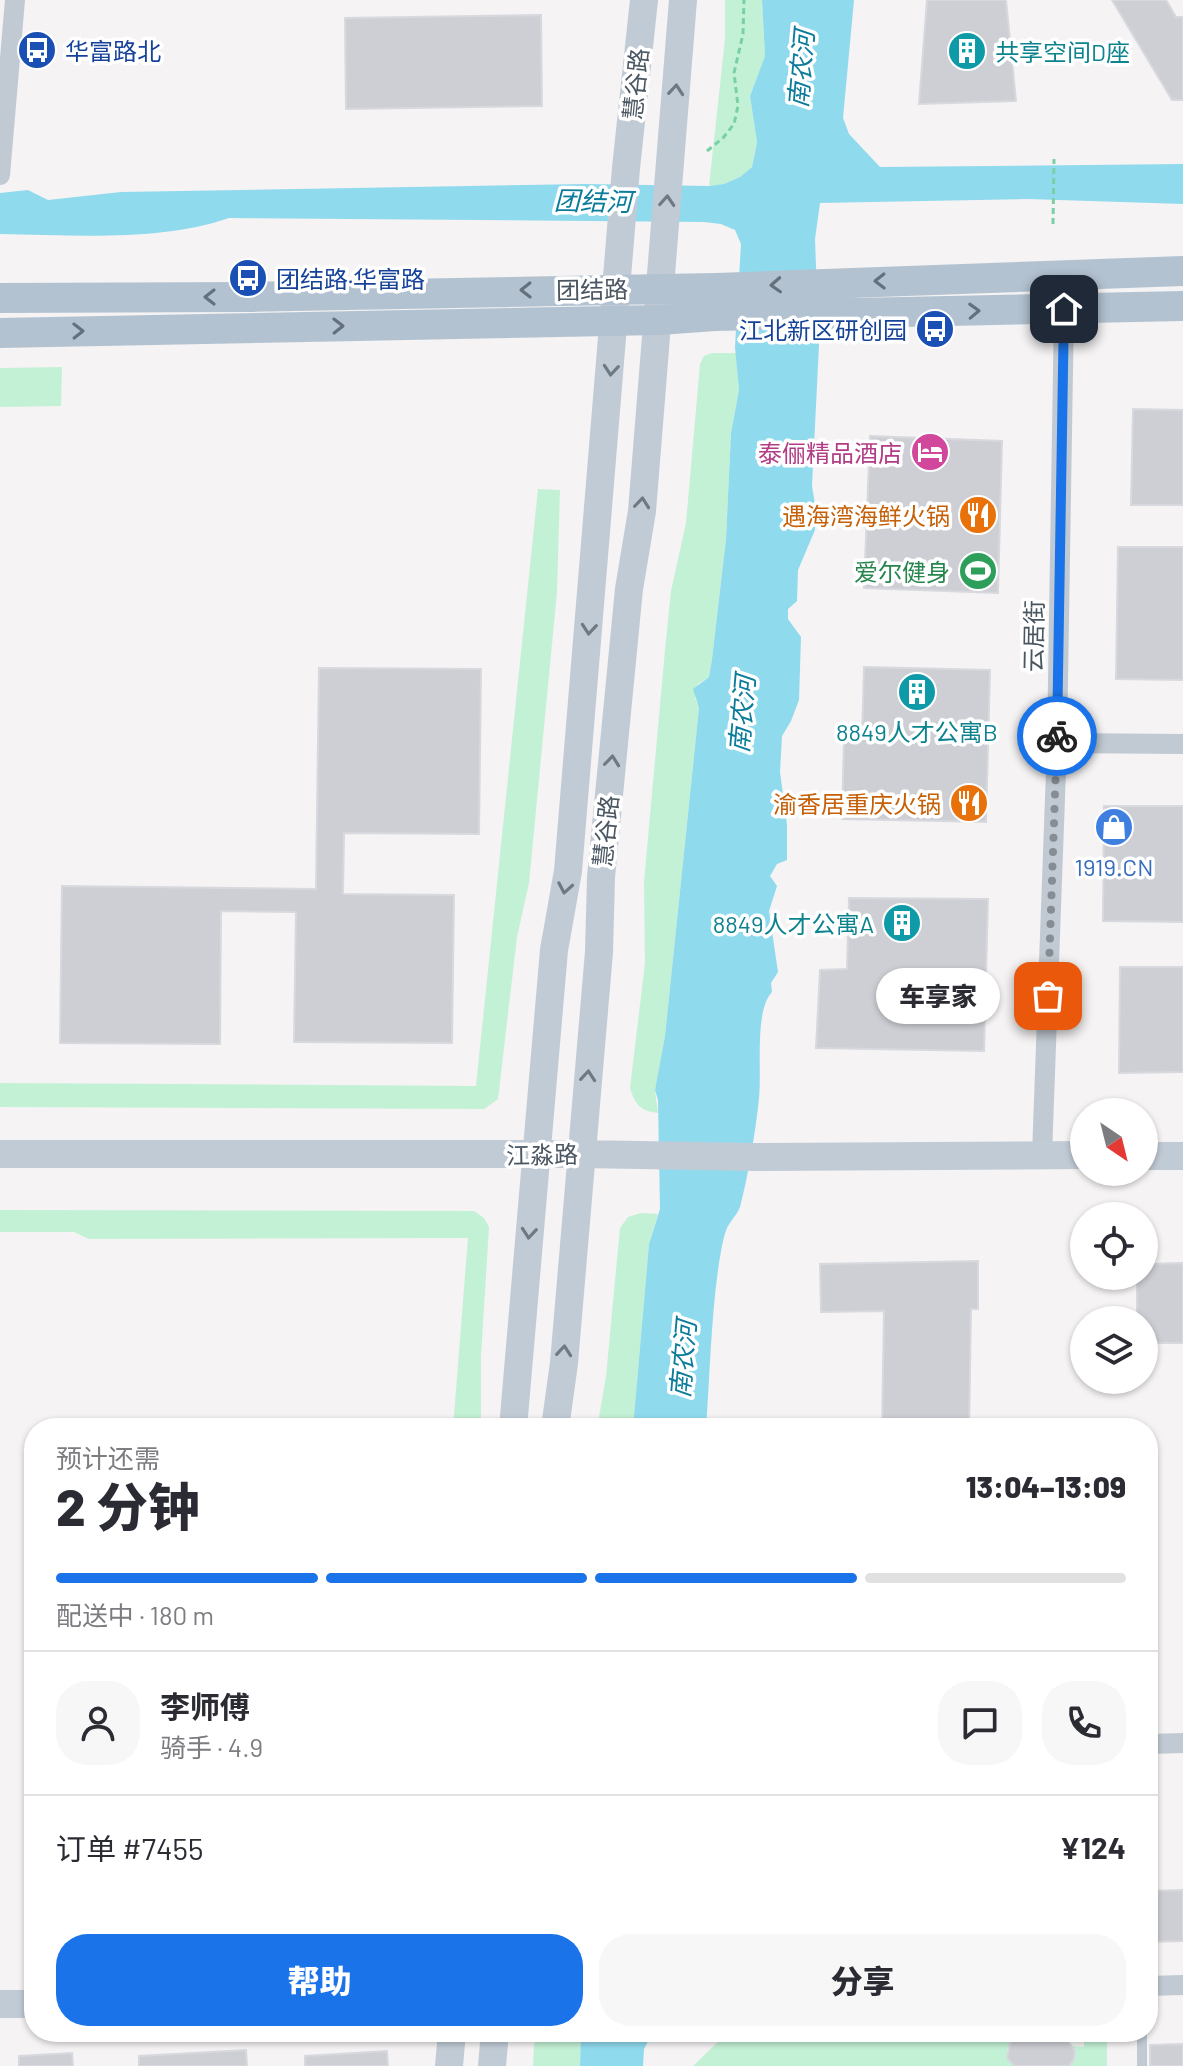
<!DOCTYPE html>
<html lang="zh">
<head>
<meta charset="utf-8">
<style>
  :root { --surface:#fff; --page:#f7f7f7; --text:#2b2b33; --muted:#7c7c81; --line:#e1e1e2; --accent:#1a73e8 }
  body { margin:0; font-family:Barlow,"Noto Sans SC",sans-serif; background:var(--page); color:var(--text); height:100vh; display:flex; flex-direction:column; font-size:30px; white-space:nowrap }
  * { box-sizing:border-box; margin:0 }
  p { font-size:26px; color:var(--muted) }
  .icon { flex:none; width:44px; height:44px; fill:none; stroke:currentColor; stroke-width:2; stroke-linecap:round; stroke-linejoin:round }
  .map { position:relative; flex:1; overflow:hidden }
  .panel { position:absolute; left:24px; top:1418px; width:1134px; height:624px; display:flex; flex-direction:column; background:var(--surface); border-radius:32px; box-shadow:0 2px 6px #0004 }
  .panel>* { flex:none }
  .needle { width:52px; rotate:145deg }
  .fabs { position:absolute; left:1070px; top:1098px; display:grid; gap:16px }
  .fabs a { display:grid; place-items:center; width:88px; height:88px; border-radius:50%; background:var(--surface); box-shadow:0 2px 6px #0004; font-size:40px }
  .pin { position:absolute; display:grid; place-items:center; width:68px; height:68px; color:#fff; margin:-34px; border-radius:16px; box-shadow:0 4px 12px #0006 }
  .courier { position:absolute; display:grid; place-items:center; width:80px; height:80px; margin:-40px; border:6px solid #1a73e8; border-radius:50%; background:#fff; color:#222; box-shadow:0 2px 10px #0007 }
  .bubble { position:absolute; height:56px; border-radius:28px; background:var(--surface); box-shadow:0 2px 6px #0004; font-size:26px; font-weight:800; line-height:56px; text-align:center }
  .headline em { font-style:normal; font-weight:800 }
  .headline div { display:flex; flex-direction:column-reverse }
  .headline { display:flex; align-items:center; justify-content:space-between; height:136px; padding:0 32px }
  h1 { font-size:52px; font-weight:800; line-height:60px }
  .bar { display:grid; grid-template-columns:repeat(4,1fr); gap:12px 8px; align-content:center; height:96px; padding:0 32px }
  .bar i { height:10px; border-radius:6px; background:var(--line) }
  .bar .selected { background:var(--accent) }
  .bar p { grid-column:span 4 }
  .line { display:flex; align-items:center; gap:20px; padding:0 32px; border-top:2px solid var(--line) }
  .line div { flex:1 }
  .round { display:grid; place-items:center; flex:none; width:84px; height:84px; border-radius:32px; background:var(--page) }
  .action { display:flex; gap:16px; margin-top:auto; padding:16px 32px }
  .action a { flex:1; height:92px; border-radius:32px; background:var(--accent); color:#fff; font-size:32px; font-weight:800; line-height:92px; text-align:center }
  .action a+a { background:var(--page); color:var(--text) }
  .map>svg:first-child { display:block }
  .green { fill:#c3f1d5 }
  .water { fill:#90daee }
  .building { fill:#cdcfd5; stroke:#d7d9de; stroke-width:2 }
  .lines { fill:none; stroke-linecap:round; stroke-linejoin:round }
  .path { stroke:#7ad0a6; stroke-width:3; stroke-dasharray:6 4; stroke-linecap:butt }
  .lane { stroke:#c1cad2; stroke-width:10 }
  .street { stroke:#c1cad2; stroke-width:20 }
  .secondary { stroke:#c1cbd6; stroke-width:28 }
  .primary { stroke:#b3c2d1; stroke-width:30 }
  .oneway { stroke:#6e7984 }
  .oneway2 { stroke:#64717d }
  .done { stroke:#868d94; stroke-width:8; stroke-dasharray:0 14.4 }
  .route { stroke:#1a73e8; stroke-width:10 }
  .labels { text-anchor:middle; dominant-baseline:central; stroke-width:7; stroke-linejoin:round; paint-order:stroke }
  .transit-label { font-size:24px; fill:#164399; stroke:#fff; text-anchor:start }
  .culture-label { font-size:24px; fill:#0d838f; stroke:#fff; text-anchor:start }
  .street-label { font-size:24px; fill:#4a5661; stroke:#fff }
  .hotel-label { font-size:24px; fill:#b23c85; stroke:#fff; text-anchor:end }
  .food-label { font-size:24px; fill:#c56008; stroke:#fff; text-anchor:end }
  .leisure-label { font-size:24px; fill:#27864d; stroke:#fff; text-anchor:end }
  .shop-label { font-size:24px; fill:#366cbe; stroke:#fff }
  .water-label { font-size:26px; font-style:italic; fill:#0c7c9b; stroke:#fff }
</style>
</head>
<body>
<div class="map">
<svg width="1183" height="2066" viewBox="0 0 1183 2066">
  <rect width="100%" height="100%" fill="#f5f3f3"/>
  <path class="green" d="M 725,0 L 762,0 L 765,56 L 750,96 L 757,142 L 752,167 L 740,177 L 724,184 L 709,186 L 725,39 Z
    M 712,353 L 736,353 L 739,390 L 731,433 L 726,539 L 712,659 L 709,677 L 698,684 L 695,698 L 699,708 L 665,1036 L 655,1090 L 658,1113 C 641,1111 635,1105 630,1088 L 645,963 L 644,882 L 665,650 L 671,591 L 686,523 L 700,364 L 704,356 Z
    M 62,367 L 61,406 L 0,407 L 0,368 Z
    M 538,489 L 560,490 L 557,592 L 529,883 L 517,937 L 498,1099 L 484,1109 L 0,1107 L 0,1083 L 476,1086 Z
    M 0,1210 L 474,1211 L 484,1218 L 489,1227 L 481,1356 L 481,1428 L 453,1428 L 468,1238 L 89,1239 L 74,1232 L 0,1232 Z
    M 641,1213 L 658,1214 L 649,1244 L 633,1428 L 597,1428 L 606,1377 L 620,1228 L 628,1217 Z
    M 544,2032 L 581,2032 L 580,2066 L 533,2066 L 534,2044 Z
    M 728,2032 L 1023,2032 C 1012,2046 999,2047 1014,2066 L 693,2066 Z
    M 1084,2032 L 1107,2032 L 1107,2066 L 1069,2066 C 1074,2060 1077,2054 1072,2046 L 1084,2047 Z"/>
  <path class="water" d="M 762,0 L 854,0 L 843,118 L 849,134 L 880,167 L 1183,164 L 1183,204 L 1028,199 L 820,203 L 815,239 L 819,345 L 812,486 L 815,504 L 815,530 L 798,570 L 797,601 L 788,609 L 788,619 L 801,637 L 799,700 L 791,721 L 782,736 L 780,772 L 787,825 L 787,860 L 777,864 L 770,876 L 777,886 L 769,911 L 778,972 L 771,983 L 772,992 C 754,1011 762,1071 759,1098 C 756,1129 748,1177 740,1207 C 737,1215 731,1220 727,1228 C 723,1237 721,1252 719,1263 C 711,1317 710,1373 706,1428 L 633,1428 L 649,1244 L 660,1209 L 658,1100 L 655,1090 L 665,1036 L 699,708 L 693,689 L 709,677 L 712,659 L 726,539 L 731,433 L 739,390 L 735,347 L 741,244 L 735,230 L 721,224 L 704,222 L 229,218 C 160,242 73,235 0,234 L 0,193 L 28,190 L 48,200 L 121,192 L 585,184 L 709,186 L 724,184 L 740,177 L 752,167 L 757,142 L 750,96 L 765,56 Z
    M 581,2032 L 653,2032 L 644,2049 L 643,2066 L 580,2066 Z"/>
  <path class="building" d="M 927,0 L 1006,0 L 1016,101 L 919,104 Z
    M 1112,0 L 1166,0 L 1176,17 L 1183,17 L 1183,100 L 1172,100 Z
    M 541,15 L 542,106 L 346,109 L 345,18 Z
    M 1133,409 L 1183,410 L 1183,505 L 1131,505 Z
    M 870,436 L 1002,441 L 998,593 L 864,588 Z
    M 1118,547 L 1183,547 L 1183,680 L 1116,679 Z
    M 864,667 L 990,670 L 986,822 L 842,819 L 844,737 L 862,738 Z
    M 319,668 L 481,669 L 479,834 L 344,833 L 343,894 L 454,895 L 452,1043 L 294,1042 L 296,912 L 221,911 L 220,1044 L 60,1043 L 62,886 L 316,889 Z
    M 1104,806 L 1183,806 L 1183,922 L 1103,921 Z
    M 849,898 L 988,899 L 984,1051 L 816,1048 L 820,970 L 847,969 Z
    M 1120,967 L 1183,967 L 1183,1072 L 1119,1073 Z
    M 978,1261 L 978,1309 L 971,1309 L 969,1428 L 882,1428 L 884,1311 L 821,1312 L 820,1264 Z
    M 1183,1263 L 1183,1343 L 1144,1343 L 1144,1320 L 1137,1320 L 1137,1276 L 1144,1276 L 1144,1264 Z
    M 1183,1890 L 1183,1941 L 1148,1942 L 1148,1891 Z
    M 1035,2033 L 1048,2033 L 1068,2041 L 1075,2051 L 1074,2059 L 1069,2066 L 1014,2066 L 1007,2058 L 1010,2043 L 1022,2035 Z
    M 1183,2044 L 1183,2066 L 1150,2066 L 1150,2045 Z
    M 246,2050 L 247,2066 L 139,2066 L 139,2056 Z
    M 387,2051 L 388,2066 L 305,2066 L 305,2056 Z
    M 72,2053 L 73,2066 L 19,2066 L 19,2056 Z"/>
  <g class="lines">
    <path class="path" d="M 707,151 L 723,138 L 734,124 L 738,106 L 734,73 L 743,34 L 744,0
      M 1053,224 L 1054,159"/>
    <path class="lane" d="M 1142,2066 L 1142,2032"/>
    <path class="street" d="M 0,175 L 15,0
      M 1057,743 L 1183,744
      M 1042,1155 L 1057,743 L 1064,309
      M 1148,1744 L 1183,1743
      M 1148,1986 L 1183,1985"/>
    <path class="secondary" d="M 0,1154 L 581,1154 L 755,1157 L 1084,1155
      M 1144,1156 L 1183,1156
      M 513,1428 L 554,950 L 568,871 L 626,168 L 644,0
      M 555,1428 L 564,1363 L 599,952 L 601,877 L 629,589 L 642,511 L 683,0
      M 0,2004 L 34,2004
      M 449,2066 L 452,2032
      M 492,2066 L 495,2032"/>
    <path class="primary" d="M 0,298 L 243,297 L 716,288 L 1183,271
      M 0,333 L 659,320 L 715,316 L 1183,306"/>
  </g>
  <defs><path id="oneway-chevron" d="M-2-3.5L2.5 0L-2 3.5" fill="none" stroke-width="1.6" stroke-linecap="round" stroke-linejoin="round" transform="scale(2)"/></defs>
  <g class="oneway">
    <use href="#oneway-chevron" transform="translate(676 90) rotate(-85)"/>
    <use href="#oneway-chevron" transform="translate(667 201) rotate(-86)"/>
    <use href="#oneway-chevron" transform="translate(611 370) rotate(95)"/>
    <use href="#oneway-chevron" transform="translate(642 503) rotate(-84)"/>
    <use href="#oneway-chevron" transform="translate(589 629) rotate(95)"/>
    <use href="#oneway-chevron" transform="translate(612 761) rotate(-84)"/>
    <use href="#oneway-chevron" transform="translate(565 888) rotate(100)"/>
    <use href="#oneway-chevron" transform="translate(588 1076) rotate(-85)"/>
    <use href="#oneway-chevron" transform="translate(529 1233) rotate(95)"/>
    <use href="#oneway-chevron" transform="translate(564 1351) rotate(-85)"/>
  </g>
  <g class="oneway2">
    <use href="#oneway-chevron" transform="translate(880 281) rotate(179)"/>
    <use href="#oneway-chevron" transform="translate(776 285) rotate(177)"/>
    <use href="#oneway-chevron" transform="translate(526 290) rotate(179)"/>
    <use href="#oneway-chevron" transform="translate(210 297) rotate(180)"/>
    <use href="#oneway-chevron" transform="translate(974 311) rotate(-2)"/>
    <use href="#oneway-chevron" transform="translate(338 326) rotate(-1)"/>
    <use href="#oneway-chevron" transform="translate(78 331) rotate(-1)"/>
  </g>
  <g class="lines">
    <path class="done" d="M 1048,996 L 1057,736"/>
    <path class="route" d="M 1057,736 L 1064,309"/>
  </g>
  <defs>
    <g id="bus-disc" transform="scale(2)"><circle r="9.5" fill="#1a4fb4" stroke="#fff"/><path d="M-5-6H5V4H4V6H2V4H-2V6H-4V4H-5ZM-3.5-4V0h7V-4ZM-3.5 1.2v1.5H-2V1.2ZM2 1.2v1.5H3.5V1.2Z" fill="#fff"/></g>
    <g id="building-disc" transform="scale(2)"><circle r="9.5" fill="#0f9aa8" stroke="#fff"/><path d="M-4-6H4V6H1V3H-1V6H-4ZM-2.5-4.3h1.7v1.8h-1.7ZM.8-4.3h1.7v1.8H.8ZM-2.5-1h1.7V.8h-1.7ZM.8-1h1.7V.8H.8Z" fill="#fff"/></g>
    <g id="hotel-disc" transform="scale(2)"><circle r="9.5" fill="#d1479c" stroke="#fff"/><path d="M-6-4.5h1.5V1H6V5H4.5V3h-9V5H-6ZM-4 0a1.8 1.8 0 1 1 3.6 0ZM.5 0V-2.5h3Q6-2.5 6 0Z" fill="#fff"/></g>
    <g id="restaurant-disc" transform="scale(2)"><circle r="9.5" fill="#e8710a" stroke="#fff"/><path d="M-5-6h1v4h1v-4h1v4h1v-4h1v5L-1.5 .5V6h-2V.5L-5-1ZM5-6V6H3V1.5H1.5Q1.5-4 5-6Z" fill="#fff"/></g>
    <g id="stadium-disc" transform="scale(2)"><circle r="9.5" fill="#2e9e5b" stroke="#fff"/><path d="M0-5a6.5 5 0 1 0 0 10a6.5 5 0 1 0 0-10ZM-3.5-1.8h7v3.6h-7Z" fill="#fff"/></g>
    <g id="shop-disc" transform="scale(2)"><circle r="9.5" fill="#3f7fe0" stroke="#fff"/><path d="M-5-2.5h2.3a2.7 3.5 0 0 1 5.4 0H5L5.5 6h-11ZM-1.5-2.5h3a1.5 2.3 0 0 0-3 0Z" fill="#fff"/></g>
  </defs>
  <g fill-rule="evenodd">
    <use href="#bus-disc" x="37" y="50"/>
    <use href="#building-disc" x="967" y="51"/>
    <use href="#bus-disc" x="248" y="278"/>
    <use href="#bus-disc" x="935" y="329"/>
    <use href="#hotel-disc" x="930" y="452"/>
    <use href="#restaurant-disc" x="978" y="515"/>
    <use href="#stadium-disc" x="978" y="571"/>
    <use href="#building-disc" x="917" y="692"/>
    <use href="#restaurant-disc" x="969" y="803"/>
    <use href="#shop-disc" x="1114" y="827"/>
    <use href="#building-disc" x="902" y="923"/>
  </g>
  <g class="labels">
    <g class="transit-label">
      <text x="65" y="50">华富路北</text>
      <text x="276" y="278">团结路·华富路</text>
      <text x="907" y="329" text-anchor="end">江北新区研创园</text>
    </g>
    <g class="culture-label">
      <text x="995" y="51">共享空间D座</text>
      <text x="917" y="731" text-anchor="middle">8849人才公寓B</text>
      <text x="874" y="923" text-anchor="end">8849人才公寓A</text>
    </g>
    <g class="street-label">
      <text transform="translate(635 84) rotate(-84)">慧谷路</text>
      <text transform="translate(592 289) rotate(-1)">团结路</text>
      <text transform="translate(1033 636) rotate(-89)">云居街</text>
      <text transform="translate(605 831) rotate(-84)">慧谷路</text>
      <text transform="translate(542 1154) rotate(-1)">江淼路</text>
    </g>
    <g class="hotel-label">
      <text x="902" y="452">泰俪精品酒店</text>
    </g>
    <g class="food-label">
      <text x="950" y="515">遇海湾海鲜火锅</text>
      <text x="941" y="803">渝香居重庆火锅</text>
    </g>
    <g class="leisure-label">
      <text x="950" y="571">爱尔健身</text>
    </g>
    <g class="shop-label">
      <text x="1114" y="866">1919.CN</text>
    </g>
    <g class="water-label">
      <text transform="translate(800 69) rotate(-85)">南农河</text>
      <text transform="translate(593 200) rotate(1)">团结河</text>
      <text transform="translate(741 714) rotate(-85)">南农河</text>
      <text transform="translate(682 1359) rotate(-85)">南农河</text>
    </g>
  </g>
</svg>
<div class="fabs">
<a><svg class="needle" viewBox="-14 -14 28 28"><path d="M0-13l5 13h-10z" fill="#e53935"/><path d="M0 13l5-13h-10z" fill="#7c7c81"/></svg></a>
<a><svg class="icon" aria-label="locate" viewBox="0 0 24 24"><circle cx="12" cy="12" r="6"/><path d="M12 2v4M12 18v4M2 12h4M18 12h4"/></svg></a>
<a><svg class="icon" aria-label="layers" viewBox="0 0 24 24"><path d="M12 4l9 5-9 5-9-5zM3 14l9 5 9-5"/></svg></a>
</div>
<div class="pin" style="left:1048px;top:996px;background:#ea580c"><svg class="icon" aria-label="bag" viewBox="0 0 24 24"><path d="M5 8h14l-1 12H6zM9 8a3 3 0 0 1 6 0"/></svg></div>
<div class="pin" style="left:1064px;top:309px;background:#1f2937"><svg class="icon" aria-label="home" viewBox="0 0 24 24"><path d="M3 11l9-7 9 7M6 9v11h12V9"/></svg></div>
<div class="courier" style="left:1057px;top:736px"><svg class="icon" aria-label="bike" viewBox="0 0 24 24"><circle cx="6" cy="16" r="4"/><circle cx="18" cy="16" r="4"/><path d="M6 16l4-8h5l3 8M10 8l3 8H6M13 5h3"/></svg></div>
<div class="bubble" style="left:876px;top:968px;width:124px">车享家</div>
<section class="panel">
<div class="headline"><div><h1>2 分钟</h1><p>预计还需</p></div><em>13:04–13:09</em></div>
<div class="bar"><i class="selected"></i><i class="selected"></i><i class="selected"></i><i></i><p>配送中 · 180 m</p></div>
<div class="line" style="height:144px"><a class="round"><svg class="icon" aria-label="person" viewBox="0 0 24 24"><circle cx="12" cy="8" r="4"/><path d="M4 21q1-7 8-7t8 7"/></svg></a><div><b>李师傅</b><p>骑手 · 4.9</p></div><a class="round"><svg class="icon" aria-label="chat" viewBox="0 0 24 24"><path d="M4 5h16v11H9l-5 4z"/></svg></a><a class="round"><svg class="icon" aria-label="phone" viewBox="0 0 24 24"><path d="M5 4h4l2 5-3 2q2 4 5 5l2-3 5 2v4C11 20 4 13 5 4z"/></svg></a></div>
<div class="line" style="height:104px"><div>订单 #7455</div><b>¥124</b></div>
<div class="action"><a>帮助</a><a>分享</a></div>
</section>
</div>
</body>
</html>
